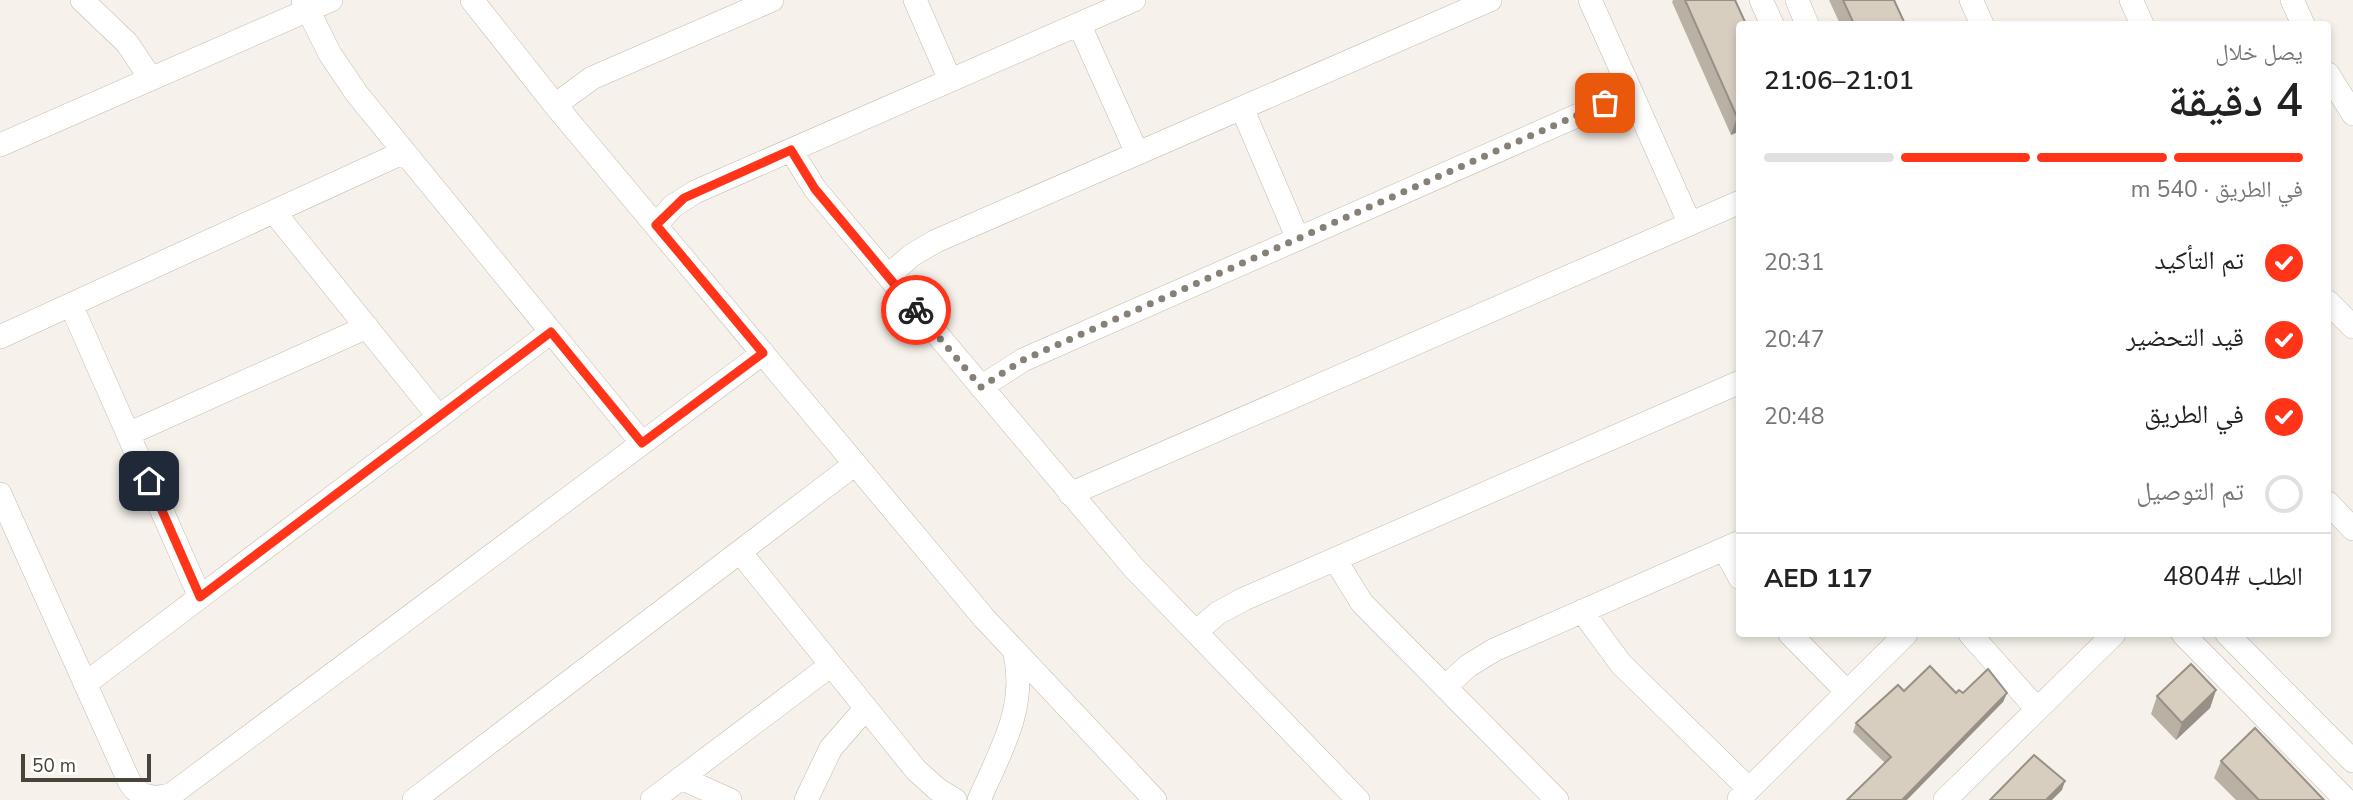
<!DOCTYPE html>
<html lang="ar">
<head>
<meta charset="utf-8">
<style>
  :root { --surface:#fff; --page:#f6f6f6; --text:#222; --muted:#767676; --line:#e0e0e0; --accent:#ff3419 }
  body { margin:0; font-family:"Nunito Sans","Noto Naskh Arabic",sans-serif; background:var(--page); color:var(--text); direction:rtl; height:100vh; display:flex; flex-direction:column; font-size:26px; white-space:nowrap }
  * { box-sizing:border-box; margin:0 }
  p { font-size:23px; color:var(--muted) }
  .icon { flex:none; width:38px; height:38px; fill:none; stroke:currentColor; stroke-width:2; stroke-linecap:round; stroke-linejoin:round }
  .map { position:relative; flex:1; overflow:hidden; direction:ltr }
  .sheet { position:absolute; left:1736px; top:21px; width:595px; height:616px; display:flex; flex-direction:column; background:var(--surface); border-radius:7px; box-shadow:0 4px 10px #0003; direction:rtl }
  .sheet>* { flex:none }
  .scale { position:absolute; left:21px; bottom:18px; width:130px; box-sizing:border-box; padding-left:7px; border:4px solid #4a4338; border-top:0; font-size:19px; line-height:24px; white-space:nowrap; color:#4a4338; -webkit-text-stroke:5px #fff; paint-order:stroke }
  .pin { position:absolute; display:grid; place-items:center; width:60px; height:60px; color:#fff; margin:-30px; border-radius:14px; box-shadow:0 4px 10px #0006 }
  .courier { position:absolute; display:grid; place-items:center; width:70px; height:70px; margin:-35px; border:5px solid #ff3419; border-radius:50%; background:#fff; color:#222; box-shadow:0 2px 9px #0007 }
  .overview em { font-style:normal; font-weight:600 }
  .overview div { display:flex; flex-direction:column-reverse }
  .overview { display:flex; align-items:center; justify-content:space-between; height:119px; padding:0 28px }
  h1 { font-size:46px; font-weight:600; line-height:52px }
  .bar { display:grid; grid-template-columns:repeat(4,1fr); gap:10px 7px; align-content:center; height:84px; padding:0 28px }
  .bar i { height:9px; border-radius:5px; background:var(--line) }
  .bar .active { background:var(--accent) }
  .bar p { grid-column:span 4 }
  .line { display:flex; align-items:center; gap:18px; padding:0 28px; border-top:2px solid var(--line) }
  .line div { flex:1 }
  ol { padding:0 28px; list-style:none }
  li { display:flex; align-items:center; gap:21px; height:77px }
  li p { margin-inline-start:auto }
  li .icon { padding:7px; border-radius:50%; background:var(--accent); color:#fff; stroke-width:4 }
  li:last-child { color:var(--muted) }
  li i { width:38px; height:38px; border:4px solid var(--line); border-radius:50% }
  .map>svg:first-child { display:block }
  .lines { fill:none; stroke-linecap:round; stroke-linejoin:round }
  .minor-casing { stroke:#c2baad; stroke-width:24 }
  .minor { stroke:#fff; stroke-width:23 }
  .wall { fill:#bab1a5 }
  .shaded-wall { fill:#979086 }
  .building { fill:#d8cec0; stroke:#979086; stroke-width:2 }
  .done { stroke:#868077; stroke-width:7; stroke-dasharray:0 12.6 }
  .route { stroke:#ff3419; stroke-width:9 }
</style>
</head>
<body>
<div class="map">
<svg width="2353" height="800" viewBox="0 0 2353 800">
  <rect width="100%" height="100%" fill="#f6f2eb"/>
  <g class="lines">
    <g class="minor-casing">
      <path id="minor" d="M 82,0 L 127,43 L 151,79
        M 303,0 L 330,54 L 357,94 L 642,443
        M 472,0 L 555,105 L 984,618 L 1155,800
        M 915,0 L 950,80
        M 1590,0 L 1690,224
        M 1761,0 L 1772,24
        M 1797,0 L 1807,24
        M 1971,0 L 1982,24
        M 2131,0 L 2142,24
        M 2292,0 L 2303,24
        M 1079,24 L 1137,153
        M 2328,74 L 2353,114
        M 555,105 L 592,78 L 772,0
        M 1242,108 L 1298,239
        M 0,145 L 331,0
        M 791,150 L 815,189 L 1133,567 L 1358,800
        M 274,212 L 439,417
        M 656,225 L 673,206 L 695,192 L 1134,0
        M 888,276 L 912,255 L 936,241 L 1490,0
        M 2328,302 L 2353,327
        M 71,305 L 200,597
        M 0,337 L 404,152
        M 981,387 L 1023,360 L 1631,92
        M 128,434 L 367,327
        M 0,494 L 129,781 C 138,798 155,800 172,794 L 763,353
        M 1070,494 L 1740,202
        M 2328,503 L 2353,529
        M 1724,549 L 1740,578
        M 740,552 L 916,770 L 937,789 L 955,800
        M 1336,561 L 1362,603 L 1557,800
        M 1582,611 L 1621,664 L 1749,789
        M 1196,632 L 1218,613 L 1244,599 L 1740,382
        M 1790,634 L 1847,692
        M 1970,634 L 2037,709
        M 2183,634 L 2346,800
        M 2227,634 L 2353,761
        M 85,684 L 551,332
        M 1445,687 L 1468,666 L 1494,650 L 1740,542
        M 681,778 L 730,800
        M 1739,799 L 1906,634
        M 414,800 L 855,464
        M 652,800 L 831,665
        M 806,800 L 831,748 L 866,708
        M 979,800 C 1000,752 1027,708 1015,654
        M 1945,800 L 2114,634"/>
    </g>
    <use href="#minor" class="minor"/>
  </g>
  <path class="wall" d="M 1673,0 L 1735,0 L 1740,131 L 1731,135 L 1672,2 Z
    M 1829,0 L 1894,0 L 1905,24 L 1840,24 Z
    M 2216,690 L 2210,708 L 2176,740 L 2151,714 L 2157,696 Z
    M 1904,691 L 1963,693 L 2007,693 L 2003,702 L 1885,763 L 1853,732 L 1856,723 Z
    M 2221,761 L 2324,800 L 2236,800 L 2214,778 Z"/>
  <path class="shaded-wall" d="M 1740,116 L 1740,131 L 1731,135 L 1737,117 Z
    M 2216,690 L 2210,708 L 2176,740 L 2182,723 Z
    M 2007,693 L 2003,702 L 1907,800 L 1902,800 Z
    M 2065,781 L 2062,790 L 2052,800 L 2046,800 Z"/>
  <path class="building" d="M 1685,0 L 1735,0 L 1746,24 L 1740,24 L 1740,116 L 1737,117 Z
    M 1843,0 L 1894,0 L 1905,24 L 1854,24 Z
    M 2191,664 L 2216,690 L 2182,723 L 2157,696 Z
    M 1930,666 L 1956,693 L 1959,690 L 1963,693 L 1988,669 L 2007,693 L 1902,800 L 1847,800 L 1891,757 L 1856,723 L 1898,685 L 1904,691 Z
    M 2255,728 L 2324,800 L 2259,800 L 2221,761 Z
    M 2034,755 L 2065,781 L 2046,800 L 1990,800 Z"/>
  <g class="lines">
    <path class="done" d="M 916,310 L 981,387 L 1023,360 L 1605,103"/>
    <path class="route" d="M 149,481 L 200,597 L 551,332 L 642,443 L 763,353 L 656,225 L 684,198 L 791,150 L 815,189 L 916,310"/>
  </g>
</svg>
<div class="scale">50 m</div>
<div class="pin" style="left:1605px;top:103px;background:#ea580c"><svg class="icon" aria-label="bag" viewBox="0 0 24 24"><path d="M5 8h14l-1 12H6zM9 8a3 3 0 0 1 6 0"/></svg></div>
<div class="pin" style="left:149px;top:481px;background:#1f2937"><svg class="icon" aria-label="home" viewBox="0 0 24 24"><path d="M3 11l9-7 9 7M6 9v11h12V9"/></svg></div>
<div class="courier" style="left:916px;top:310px"><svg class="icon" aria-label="bike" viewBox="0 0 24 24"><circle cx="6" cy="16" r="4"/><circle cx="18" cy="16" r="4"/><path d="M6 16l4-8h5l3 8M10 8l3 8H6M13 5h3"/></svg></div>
<section class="sheet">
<div class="overview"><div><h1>4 دقيقة</h1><p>يصل خلال</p></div><em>21:01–21:06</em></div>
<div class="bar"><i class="active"></i><i class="active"></i><i class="active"></i><i></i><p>في الطريق · 540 m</p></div>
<ol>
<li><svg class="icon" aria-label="check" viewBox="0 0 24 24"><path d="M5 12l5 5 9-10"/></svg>تم التأكيد<p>20:31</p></li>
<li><svg class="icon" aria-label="check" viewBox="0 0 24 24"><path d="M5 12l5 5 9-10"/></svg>قيد التحضير<p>20:47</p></li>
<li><svg class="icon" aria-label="check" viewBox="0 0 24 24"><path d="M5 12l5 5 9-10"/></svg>في الطريق<p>20:48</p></li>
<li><i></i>تم التوصيل</li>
</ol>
<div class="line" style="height:91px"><div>الطلب #4804</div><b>AED 117</b></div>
</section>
</div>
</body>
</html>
